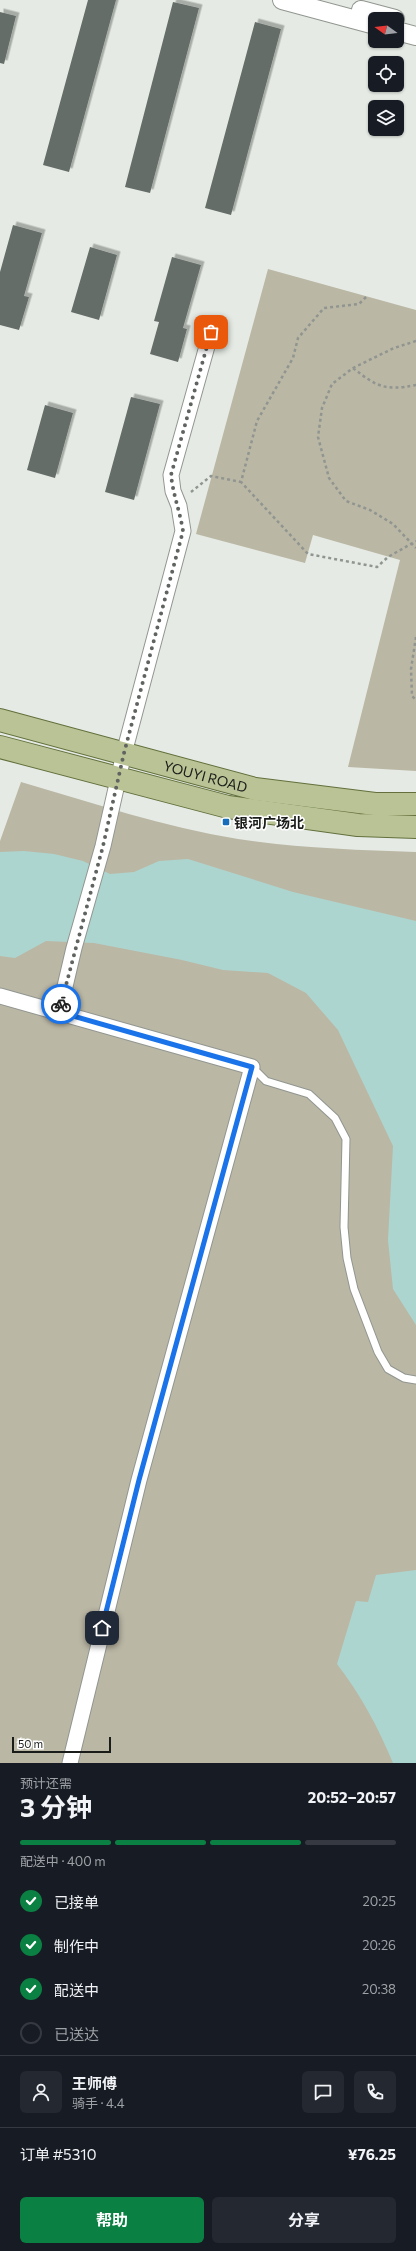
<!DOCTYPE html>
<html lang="zh">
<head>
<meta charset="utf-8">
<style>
  :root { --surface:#171b24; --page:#242831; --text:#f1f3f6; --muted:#9ea1a6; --line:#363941; --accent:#0b8043 }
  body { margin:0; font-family:Commissioner,"Noto Sans SC",sans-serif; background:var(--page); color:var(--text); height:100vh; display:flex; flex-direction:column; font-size:15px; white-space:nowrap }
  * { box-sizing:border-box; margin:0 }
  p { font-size:13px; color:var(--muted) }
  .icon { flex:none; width:22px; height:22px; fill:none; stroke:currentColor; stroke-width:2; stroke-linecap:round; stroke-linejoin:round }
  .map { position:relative; height:1763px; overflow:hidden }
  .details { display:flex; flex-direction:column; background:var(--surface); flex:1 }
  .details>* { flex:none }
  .needle { width:26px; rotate:285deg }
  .buttons { position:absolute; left:368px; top:12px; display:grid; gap:8px }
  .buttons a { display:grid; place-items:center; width:36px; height:36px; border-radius:6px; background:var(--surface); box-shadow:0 1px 3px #0004; font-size:20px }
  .scale { position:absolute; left:12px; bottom:10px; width:99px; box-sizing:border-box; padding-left:4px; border:2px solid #191c19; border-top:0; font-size:11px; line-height:14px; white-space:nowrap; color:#191c19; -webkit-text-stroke:3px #fff; paint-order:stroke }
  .pin { position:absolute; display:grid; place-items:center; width:34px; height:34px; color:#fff; margin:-17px; border-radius:8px; box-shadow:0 2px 6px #0006 }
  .courier { position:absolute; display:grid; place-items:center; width:40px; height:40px; margin:-20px; border:3px solid #1a73e8; border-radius:50%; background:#fff; color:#222; box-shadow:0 1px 5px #0007 }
  .head em { font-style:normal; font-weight:700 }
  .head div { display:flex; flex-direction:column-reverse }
  .head { display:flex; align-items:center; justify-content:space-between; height:68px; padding:0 20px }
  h1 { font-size:26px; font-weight:700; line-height:30px }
  .bar { display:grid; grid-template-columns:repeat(4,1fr); gap:6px 4px; align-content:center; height:48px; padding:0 20px }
  .bar i { height:5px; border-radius:3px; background:var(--line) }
  .bar .current { background:var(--accent) }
  .bar p { grid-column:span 4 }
  .line { display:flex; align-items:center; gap:10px; padding:0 20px; border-top:1px solid var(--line) }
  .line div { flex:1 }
  .round { display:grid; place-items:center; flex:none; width:42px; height:42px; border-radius:6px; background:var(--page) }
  ol { padding:0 20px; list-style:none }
  li { display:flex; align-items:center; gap:12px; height:44px }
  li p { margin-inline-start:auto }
  li .icon { padding:4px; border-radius:50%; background:var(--accent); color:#fff; stroke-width:4 }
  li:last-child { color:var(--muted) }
  li i { width:22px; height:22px; border:2px solid var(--line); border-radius:50% }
  .cta { display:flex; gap:8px; margin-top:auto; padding:8px 20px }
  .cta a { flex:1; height:46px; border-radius:6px; background:var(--accent); color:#fff; font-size:16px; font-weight:700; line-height:46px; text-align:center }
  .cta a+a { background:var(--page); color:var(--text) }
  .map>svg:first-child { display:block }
  .green { fill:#bbb7a5 }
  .water { fill:#add5cf }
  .building { fill:#656d69; filter:url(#shadow) }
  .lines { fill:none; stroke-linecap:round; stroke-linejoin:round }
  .service-casing { stroke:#919690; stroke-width:9 }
  .minor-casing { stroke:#919690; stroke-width:17 }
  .tertiary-casing { stroke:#919690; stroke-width:20 }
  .primary-casing { stroke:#636f3c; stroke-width:24 }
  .path { stroke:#909590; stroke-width:2.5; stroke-dasharray:3 3; stroke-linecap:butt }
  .service { stroke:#fff; stroke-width:7 }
  .minor { stroke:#fff; stroke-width:15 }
  .tertiary { stroke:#fff; stroke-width:18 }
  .primary { stroke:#b9c395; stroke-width:22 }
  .done { stroke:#606460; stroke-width:4; stroke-dasharray:0 7.2 }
  .route { stroke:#1a73e8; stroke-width:5 }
  .poi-dot { fill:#176dba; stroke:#fff; stroke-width:1.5 }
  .labels { text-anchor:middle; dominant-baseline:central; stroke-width:3; stroke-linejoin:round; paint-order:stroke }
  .street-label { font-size:14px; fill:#191c19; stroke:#fff }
  .poi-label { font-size:14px; font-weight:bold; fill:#191c19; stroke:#fff; text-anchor:start }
</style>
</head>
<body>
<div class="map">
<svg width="416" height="1763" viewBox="0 0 416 1763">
  <defs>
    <filter id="shadow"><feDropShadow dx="3.5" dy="-3.5" stdDeviation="0" flood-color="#0004"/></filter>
  </defs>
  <rect width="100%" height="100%" fill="#e5ebe4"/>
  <path class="green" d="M 268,269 L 416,310 L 416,771 L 348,767 L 400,560 L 313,535 L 305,563 L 196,534 Z
    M 21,782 C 93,803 164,827 238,839 C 297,848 357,850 416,852 L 416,1763 L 0,1763 L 0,841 Z"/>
  <path class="water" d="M 24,851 L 54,854 L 83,861 L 110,874 L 134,872 L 159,861 L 188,859 L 293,892 L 416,921 L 416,1325 L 393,1289 L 388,1240 L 393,1146 L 338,1030 L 306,993 L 268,973 L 223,970 L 182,960 L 94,943 L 46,941 L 15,958 L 0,956 L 0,852 Z
    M 416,1570 L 416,1763 L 393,1763 C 378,1727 361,1695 337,1664 L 356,1601 L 368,1602 L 376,1575 Z"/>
  <path class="building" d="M 88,0 L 116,0 L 69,172 L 43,165 Z
    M 173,2 L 199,8 L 150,193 L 125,187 Z
    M 0,12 L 16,16 L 4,64 L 0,63 Z
    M 255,22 L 281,29 L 231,215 L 205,208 Z
    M 13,225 L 42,233 L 24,296 L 29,297 L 19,330 L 0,325 L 0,272 Z
    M 90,247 L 117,255 L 99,320 L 71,312 Z
    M 172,257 L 201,265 L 183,328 L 187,329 L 178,362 L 150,354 L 159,322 L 154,321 Z
    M 131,397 L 160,404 L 134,500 L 105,492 Z
    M 45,405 L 73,413 L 55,478 L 27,470 Z"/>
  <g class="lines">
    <g class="service-casing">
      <path id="service" d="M 252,1067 L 266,1081 L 309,1094 L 335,1118 L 346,1139 L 344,1227 L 347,1258 L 354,1289 L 378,1352 L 388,1369 L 404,1378 L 416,1380"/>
    </g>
    <g class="minor-casing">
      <path id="minor" d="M 0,996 L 252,1067 L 139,1480 L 70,1763
        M 59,1012 L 74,948 L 103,846 L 124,753 L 183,531 L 179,506 L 173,491 L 171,475 L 211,332"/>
    </g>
    <g class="tertiary-casing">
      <path id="tertiary" d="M 282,0 L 375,25
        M 361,10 L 395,19
        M 397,31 L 416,36"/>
    </g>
    <g class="primary-casing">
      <g id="primary">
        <path id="s1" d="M 0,720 L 255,789 L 375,804 L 416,804"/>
        <path d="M 0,747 L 228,807 L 358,825 L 416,827"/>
      </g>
    </g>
    <path class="path" d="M 366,297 L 359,304 L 324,308 L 298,338 L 293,358 L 257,421 L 241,482 L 308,554 L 377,567 L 388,557 L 416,541
      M 416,341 L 394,348 L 353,368 L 332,384 L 322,408 L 318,437 L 329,478 L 346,501 L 370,510 L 393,524 L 416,548
      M 353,368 C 377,387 385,391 416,385
      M 191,492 L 211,476 L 241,482
      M 416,637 L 411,669 L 412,696 L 416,700"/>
    <use href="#service" class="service"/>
    <use href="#minor" class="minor"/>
    <use href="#tertiary" class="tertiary"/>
    <use href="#primary" class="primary"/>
  </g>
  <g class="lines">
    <path class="done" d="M 61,1004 L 103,846 L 124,753 L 183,531 C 180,512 173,494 171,475 L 211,332"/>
    <path class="route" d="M 61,1004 L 59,1012 L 252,1067 L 139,1480 L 102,1628"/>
  </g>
  <rect class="poi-dot" x="222" y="818" width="8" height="8" rx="2"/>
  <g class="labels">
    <g class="street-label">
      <text stroke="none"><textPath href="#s1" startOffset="213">YOUYI ROAD</textPath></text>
    </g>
    <g class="poi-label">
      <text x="234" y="822">银河广场北</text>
    </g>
  </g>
</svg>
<div class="buttons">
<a><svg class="needle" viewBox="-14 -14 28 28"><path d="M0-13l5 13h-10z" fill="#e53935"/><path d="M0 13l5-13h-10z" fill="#9ea1a6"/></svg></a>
<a><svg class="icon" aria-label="locate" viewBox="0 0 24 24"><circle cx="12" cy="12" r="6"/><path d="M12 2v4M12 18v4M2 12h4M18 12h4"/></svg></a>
<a><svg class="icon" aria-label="layers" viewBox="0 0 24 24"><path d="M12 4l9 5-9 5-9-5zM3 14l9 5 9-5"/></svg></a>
</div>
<div class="scale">50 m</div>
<div class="pin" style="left:211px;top:332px;background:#ea580c"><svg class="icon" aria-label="bag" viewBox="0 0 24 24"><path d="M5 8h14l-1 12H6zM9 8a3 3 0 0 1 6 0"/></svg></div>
<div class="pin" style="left:102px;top:1628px;background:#1f2937"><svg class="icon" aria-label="home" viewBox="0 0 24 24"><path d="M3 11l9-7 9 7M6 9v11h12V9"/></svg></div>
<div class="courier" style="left:61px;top:1004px"><svg class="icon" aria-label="bike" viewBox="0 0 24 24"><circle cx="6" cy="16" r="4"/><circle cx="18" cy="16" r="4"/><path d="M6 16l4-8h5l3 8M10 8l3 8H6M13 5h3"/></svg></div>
</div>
<section class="details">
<div class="head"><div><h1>3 分钟</h1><p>预计还需</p></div><em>20:52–20:57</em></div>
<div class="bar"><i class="current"></i><i class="current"></i><i class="current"></i><i></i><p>配送中 · 400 m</p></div>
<ol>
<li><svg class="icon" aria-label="check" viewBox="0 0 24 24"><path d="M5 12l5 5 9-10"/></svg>已接单<p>20:25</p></li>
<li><svg class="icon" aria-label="check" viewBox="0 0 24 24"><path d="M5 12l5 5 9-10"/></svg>制作中<p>20:26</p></li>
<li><svg class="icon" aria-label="check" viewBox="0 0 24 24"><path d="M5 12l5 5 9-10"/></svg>配送中<p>20:38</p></li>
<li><i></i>已送达</li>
</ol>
<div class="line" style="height:72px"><a class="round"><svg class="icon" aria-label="person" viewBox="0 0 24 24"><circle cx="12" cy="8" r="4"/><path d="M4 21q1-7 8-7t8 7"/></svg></a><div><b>王师傅</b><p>骑手 · 4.4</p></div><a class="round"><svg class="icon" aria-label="chat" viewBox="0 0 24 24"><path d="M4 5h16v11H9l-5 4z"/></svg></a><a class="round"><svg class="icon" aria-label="phone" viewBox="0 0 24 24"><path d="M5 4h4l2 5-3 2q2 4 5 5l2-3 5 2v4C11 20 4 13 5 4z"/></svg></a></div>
<div class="line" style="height:52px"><div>订单 #5310</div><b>¥76.25</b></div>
<div class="cta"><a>帮助</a><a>分享</a></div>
</section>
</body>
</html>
